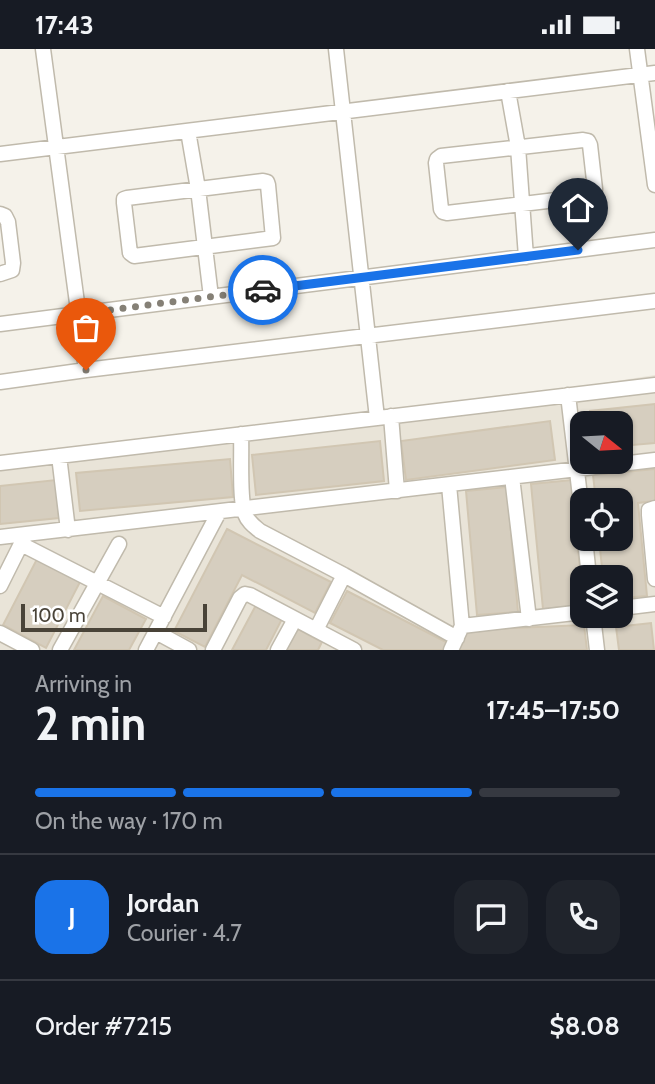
<!DOCTYPE html>
<html lang="en">
<head>
<meta charset="utf-8">
<style>
  :root { --surface:#171b24; --page:#20242c; --text:#f1f3f6; --muted:#9ea1a6; --line:#363941; --accent:#1a73e8 }
  body { margin:0; font-family:Cabin,sans-serif; background:var(--page); color:var(--text); height:100vh; display:flex; flex-direction:column; font-size:26px; white-space:nowrap }
  * { box-sizing:border-box; margin:0 }
  p { font-size:23px; color:var(--muted) }
  .icon { flex:none; width:38px; height:38px; fill:none; stroke:currentColor; stroke-width:2; stroke-linecap:round; stroke-linejoin:round }
  .map { position:relative; height:601px; overflow:hidden }
  .details { display:flex; flex-direction:column; background:var(--surface); flex:1 }
  .details>* { flex:none }
  .needle { width:46px; rotate:108deg }
  .tools { position:absolute; left:570px; top:362px; display:grid; gap:14px }
  .tools a { display:grid; place-items:center; width:63px; height:63px; border-radius:14px; background:var(--surface); box-shadow:0 2px 5px #0004; font-size:35px }
  .scale { position:absolute; left:21px; bottom:18px; width:186px; box-sizing:border-box; padding-left:7px; border:4px solid #494338; border-top:0; font-size:19px; line-height:24px; white-space:nowrap; color:#494338; -webkit-text-stroke:5px #fff; paint-order:stroke }
  .pin { position:absolute; display:grid; place-items:center; width:60px; height:60px; color:#fff; margin:-72px -30px; border-radius:50% 50% 50% 0; rotate:-45deg; box-shadow:0 0 7px #0007 }
  .pin .icon { rotate:45deg }
  .courier { position:absolute; display:grid; place-items:center; width:70px; height:70px; margin:-35px; border:5px solid #1a73e8; border-radius:50%; background:#fff; color:#222; box-shadow:0 2px 9px #0007 }
  .headline em { font-style:normal; font-weight:800 }
  .headline div { display:flex; flex-direction:column-reverse }
  .headline { display:flex; align-items:center; justify-content:space-between; height:119px; padding:0 35px }
  h1 { font-size:46px; font-weight:800; line-height:52px }
  .bar { display:grid; grid-template-columns:repeat(4,1fr); gap:10px 7px; align-content:center; height:84px; padding:0 35px }
  .bar i { height:9px; border-radius:5px; background:var(--line) }
  .bar .active { background:var(--accent) }
  .bar p { grid-column:span 4 }
  .line { display:flex; align-items:center; gap:18px; padding:0 35px; border-top:2px solid var(--line) }
  .line div { flex:1 }
  .round { display:grid; place-items:center; flex:none; width:74px; height:74px; border-radius:21px; background:var(--page) }
  .status { display:flex; justify-content:space-between; align-items:center; height:49px; padding:0 35px; background:var(--surface); direction:ltr }
  .status svg { height:19px; fill:currentColor }
  .map>svg:first-child { display:block }
  .residential { fill:#e9e4d8; fill-rule:evenodd }
  .building { fill:#d6cebf; stroke:#d1c6b2; stroke-width:2 }
  .lines { fill:none; stroke-linecap:round; stroke-linejoin:round }
  .minor-casing { stroke:#c0baac; stroke-width:17 }
  .minor { stroke:#fff; stroke-width:14 }
  .done { stroke:#858076; stroke-width:7; stroke-dasharray:0 12.6 }
  .route { stroke:#1a73e8; stroke-width:9 }
</style>
</head>
<body>
<div class="status"><b>17:43</b><svg viewBox="0 0 49 12"><path d="M0 12V9h3v3zM5 12V6h3v6zM10 12V3h3v9zM15 12V0h3v12zM26 1h20v11H26zM47 4h2v5h-2z"/></svg></div>
<div class="map">
<svg width="655" height="601" viewBox="0 0 655 601">
  <rect width="100%" height="100%" fill="#f5f2ea"/>
  <path class="residential" d="M 655,326 L 655,601 L 0,601 L 0,407 L 377,369 ZM 583,374 L 621,374 L 621,413 L 583,413 ZM 583,452 L 621,452 L 621,490 L 583,490 ZM 583,528 L 621,528 L 621,567 L 583,567 Z"/>
  <path class="building" d="M 655,355 L 655,394 L 621,397 L 621,374 L 591,374 L 590,362 Z
    M 550,372 L 555,411 L 406,431 L 401,392 Z
    M 380,392 L 384,432 L 256,446 L 252,406 Z
    M 230,410 L 233,448 L 80,462 L 76,424 Z
    M 655,420 L 655,452 L 638,454 L 647,547 L 621,549 L 621,528 L 603,528 L 599,490 L 621,490 L 621,452 L 596,452 L 593,426 Z
    M 56,431 L 59,469 L 0,475 L 0,437 Z
    M 572,431 L 583,556 L 543,560 L 531,435 Z
    M 507,438 L 518,563 L 477,566 L 466,442 Z
    M 227,480 L 331,533 L 315,564 L 242,526 L 205,598 L 174,582 Z
    M 37,510 L 80,533 L 46,599 L 3,576 Z
    M 347,542 L 448,594 L 444,601 L 383,601 L 330,574 Z
    M 103,547 L 146,570 L 129,601 L 74,601 Z
    M 256,556 L 282,570 L 266,601 L 232,601 Z
    M 651,574 L 654,601 L 619,601 L 616,578 Z
    M 584,576 L 587,601 L 459,601 L 466,581 Z
    M 296,579 L 322,593 L 318,601 L 284,601 Z"/>
  <g class="lines">
    <g class="minor-casing">
      <path id="minor" d="M 43,0 L 86,321
        M 336,0 L 377,369
        M 637,0 L 655,136
        M 508,42 L 518,98 L 526,208
        M 188,82 L 198,140 L 211,248
        M 583,91 L 588,92 L 590,96 L 595,140 L 594,145 L 589,147 L 447,164 L 443,163 L 441,160 L 436,114 L 437,110 L 441,107 Z
        M 0,105 L 655,24
        M 263,132 L 267,133 L 268,136 L 273,189 L 134,207 L 130,204 L 124,154 L 124,150 L 127,149 Z
        M 0,165 L 5,167 L 8,173 L 13,214 L 12,221 L 0,225
        M 0,275 L 655,191
        M 0,333 L 86,321 L 655,252
        M 568,346 L 583,473
        M 391,367 L 397,442
        M 241,385 C 242,404 239,450 245,465 C 248,473 254,477 260,482 L 344,526 L 457,589
        M 59,407 L 68,481
        M 0,414 L 655,336
        M 512,428 L 529,570
        M 449,436 L 462,577 L 451,601
        M 655,459 L 649,461 L 649,466 L 655,530
        M 0,488 L 655,411
        M 585,490 L 589,528
        M 21,495 L 164,568
        M 0,537 L 25,487
        M 621,559 L 655,555
        M 593,567 L 597,601
        M 462,577 L 583,563
        M 316,581 L 344,526
        M 156,583 L 189,601
        M 0,584 L 32,601
        M 60,601 L 119,495
        M 146,601 L 219,463
        M 213,601 L 240,549 L 245,545 L 250,546 L 354,601
        M 278,601 L 295,570"/>
    </g>
    <use href="#minor" class="minor"/>
  </g>
  <g class="lines">
    <path class="done" d="M 86,321 L 79,265 L 263,241"/>
    <path class="route" d="M 263,241 L 578,201"/>
  </g>
</svg>
<div class="tools">
<a><svg class="needle" viewBox="-14 -14 28 28"><path d="M0-13l5 13h-10z" fill="#e53935"/><path d="M0 13l5-13h-10z" fill="#9ea1a6"/></svg></a>
<a><svg class="icon" aria-label="locate" viewBox="0 0 24 24"><circle cx="12" cy="12" r="6"/><path d="M12 2v4M12 18v4M2 12h4M18 12h4"/></svg></a>
<a><svg class="icon" aria-label="layers" viewBox="0 0 24 24"><path d="M12 4l9 5-9 5-9-5zM3 14l9 5 9-5"/></svg></a>
</div>
<div class="scale">100 m</div>
<div class="pin" style="left:86px;top:321px;background:#ea580c"><svg class="icon" aria-label="bag" viewBox="0 0 24 24"><path d="M5 8h14l-1 12H6zM9 8a3 3 0 0 1 6 0"/></svg></div>
<div class="pin" style="left:578px;top:201px;background:#1f2937"><svg class="icon" aria-label="home" viewBox="0 0 24 24"><path d="M3 11l9-7 9 7M6 9v11h12V9"/></svg></div>
<div class="courier" style="left:263px;top:241px"><svg class="icon" aria-label="car" viewBox="0 0 24 24"><path d="M5 17H2v-5l4-1 3-4h7l3 4 3 1v5h-3M9 17h6M6 11h13"/><circle cx="7" cy="17" r="2"/><circle cx="17" cy="17" r="2"/></svg></div>
</div>
<section class="details">
<div class="headline"><div><h1>2 min</h1><p>Arriving in</p></div><em>17:45–17:50</em></div>
<div class="bar"><i class="active"></i><i class="active"></i><i class="active"></i><i></i><p>On the way · 170 m</p></div>
<div class="line" style="height:126px"><b class="round" style="background:var(--accent);color:#fff">J</b><div><b>Jordan</b><p>Courier · 4.7</p></div><a class="round"><svg class="icon" aria-label="chat" viewBox="0 0 24 24"><path d="M4 5h16v11H9l-5 4z"/></svg></a><a class="round"><svg class="icon" aria-label="phone" viewBox="0 0 24 24"><path d="M5 4h4l2 5-3 2q2 4 5 5l2-3 5 2v4C11 20 4 13 5 4z"/></svg></a></div>
<div class="line" style="height:91px"><div>Order #7215</div><b>$8.08</b></div>
</section>
</body>
</html>
